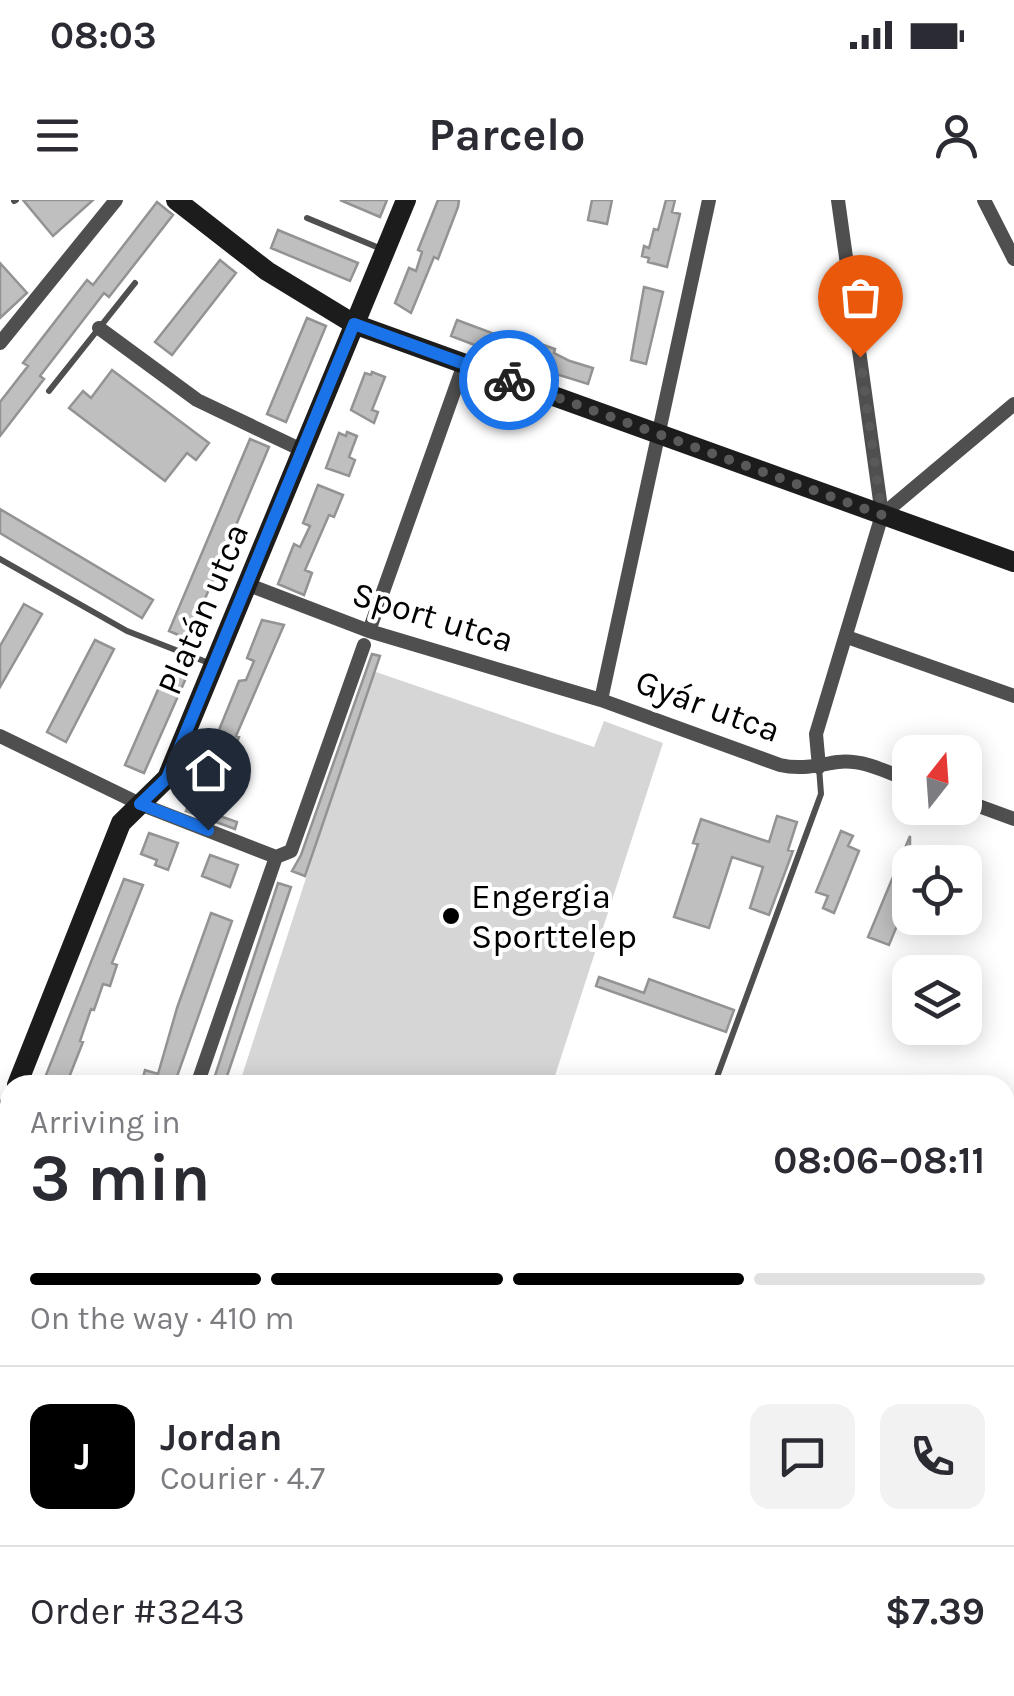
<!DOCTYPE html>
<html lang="en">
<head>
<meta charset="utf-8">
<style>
  :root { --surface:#fff; --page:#f2f2f3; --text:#2b2b33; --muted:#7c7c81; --line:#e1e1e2; --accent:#000 }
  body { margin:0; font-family:Karla,sans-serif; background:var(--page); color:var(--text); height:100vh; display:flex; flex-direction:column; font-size:38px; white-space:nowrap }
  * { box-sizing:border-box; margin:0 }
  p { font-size:32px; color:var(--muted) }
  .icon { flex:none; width:55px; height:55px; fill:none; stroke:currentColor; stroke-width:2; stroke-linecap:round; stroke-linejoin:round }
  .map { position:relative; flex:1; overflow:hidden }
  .side { position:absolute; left:0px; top:875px; width:1015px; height:622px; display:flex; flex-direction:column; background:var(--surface); border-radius:30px 30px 0 0; box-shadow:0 5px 25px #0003 }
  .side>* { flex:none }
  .needle { width:65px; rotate:17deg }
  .fabs { position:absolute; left:892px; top:535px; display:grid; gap:20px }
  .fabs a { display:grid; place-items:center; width:90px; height:90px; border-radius:20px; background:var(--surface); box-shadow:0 5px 25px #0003; font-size:50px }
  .pin { position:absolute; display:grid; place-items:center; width:85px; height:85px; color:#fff; margin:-102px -42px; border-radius:50% 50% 50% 0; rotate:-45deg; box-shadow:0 0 10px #0007 }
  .pin .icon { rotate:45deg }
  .courier { position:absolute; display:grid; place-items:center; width:100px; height:100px; margin:-50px; border:8px solid #1a73e8; border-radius:50%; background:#fff; color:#222; box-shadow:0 2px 12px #0007 }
  .overview em { font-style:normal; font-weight:700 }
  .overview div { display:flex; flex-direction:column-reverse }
  .overview { display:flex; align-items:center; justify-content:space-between; height:170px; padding:0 30px }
  h1 { font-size:65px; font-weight:700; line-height:75px }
  .bar { display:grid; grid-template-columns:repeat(4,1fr); gap:15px 10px; align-content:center; height:120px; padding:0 30px }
  .bar i { height:12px; border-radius:8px; background:var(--line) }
  .bar .on { background:var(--accent) }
  .bar p { grid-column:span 4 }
  .line { display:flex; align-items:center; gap:25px; padding:0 30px; border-top:2px solid var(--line) }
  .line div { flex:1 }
  .round { display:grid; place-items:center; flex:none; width:105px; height:105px; border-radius:20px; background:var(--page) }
  .status { display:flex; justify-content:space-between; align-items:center; height:70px; padding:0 50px; background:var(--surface); direction:ltr }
  .status svg { height:28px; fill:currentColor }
  header { display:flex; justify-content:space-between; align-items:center; height:130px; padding:0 30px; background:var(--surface); font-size:45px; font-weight:700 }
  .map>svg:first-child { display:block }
  .green { fill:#d6d6d6 }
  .building { fill:#bfbfbf; stroke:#939393; stroke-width:2.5 }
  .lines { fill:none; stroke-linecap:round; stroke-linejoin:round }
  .path { stroke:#717171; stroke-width:2.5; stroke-dasharray:2.5 5; stroke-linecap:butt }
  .lane { stroke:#4f4f4f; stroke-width:6 }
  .street { stroke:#4f4f4f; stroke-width:14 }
  .secondary { stroke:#1c1c1c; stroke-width:20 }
  .rail-casing { stroke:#000; stroke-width:8 }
  .rail { stroke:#fff; stroke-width:4; stroke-dasharray:11; stroke-linecap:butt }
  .done { stroke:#595959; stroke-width:10; stroke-dasharray:0 18 }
  .route { stroke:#1a73e8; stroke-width:12 }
  .poi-dot { fill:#000; stroke:#fff; stroke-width:4 }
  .labels { text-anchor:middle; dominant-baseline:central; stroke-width:8; stroke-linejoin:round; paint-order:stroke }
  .street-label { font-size:35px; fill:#000; stroke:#fff }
  .poi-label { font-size:35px; fill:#000; stroke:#fff; text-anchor:start }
</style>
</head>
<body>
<div class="status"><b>08:03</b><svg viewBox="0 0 49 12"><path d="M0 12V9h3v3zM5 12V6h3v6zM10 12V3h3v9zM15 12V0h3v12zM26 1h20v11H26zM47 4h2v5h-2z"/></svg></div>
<header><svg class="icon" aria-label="menu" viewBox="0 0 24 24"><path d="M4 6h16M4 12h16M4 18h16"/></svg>Parcelo<svg class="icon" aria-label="person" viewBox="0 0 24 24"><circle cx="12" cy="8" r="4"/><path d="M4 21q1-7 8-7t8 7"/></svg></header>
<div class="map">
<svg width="1014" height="1496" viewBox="0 0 1014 1496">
  <rect width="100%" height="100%" fill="#fff"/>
  <path class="green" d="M 373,471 L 594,547 L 604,521 L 663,543 L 552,885 L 239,885 Z
    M 207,1488 L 404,1488 L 427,1496 L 201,1496 Z"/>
  <path class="building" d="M 23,0 L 93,0 L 53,36 Z
    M 340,0 L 387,0 L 380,17 Z
    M 438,0 L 459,0 L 458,7 L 438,59 L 434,57 L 411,113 L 395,103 L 409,68 L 416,71 L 422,52 L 418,50 Z
    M 592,0 L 612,0 L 607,24 L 588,20 Z
    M 666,0 L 675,0 L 672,12 L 680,14 L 667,67 L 648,62 L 649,58 L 642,56 L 644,46 L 649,48 L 654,29 L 658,30 Z
    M 157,2 L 173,15 L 109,97 L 104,93 L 40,176 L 44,179 L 0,236 L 0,202 L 28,166 L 23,163 L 87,80 L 93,85 Z
    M 278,30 L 358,63 L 350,81 L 271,48 Z
    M 220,60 L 236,73 L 172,155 L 155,142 Z
    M 0,63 L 27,93 L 0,118 Z
    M 644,87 L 663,92 L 646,164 L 631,160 Z
    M 307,118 L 326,126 L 286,222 L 267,214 Z
    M 457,120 L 508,139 L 505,149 L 501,148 L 498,154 L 451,136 Z
    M 538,143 L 555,149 L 554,153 L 570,161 L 593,168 L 588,184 L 530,166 L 533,159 L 529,158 Z
    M 112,170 L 209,243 L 196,260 L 187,253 L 165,281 L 69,208 L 83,191 L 91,198 Z
    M 372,172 L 385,177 L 372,210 L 378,212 L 374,223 L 351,210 L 365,173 L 371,175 Z
    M 347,232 L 357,236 L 349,257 L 355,260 L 349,276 L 326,268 L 339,233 L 346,236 Z
    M 250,239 L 269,247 L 188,439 L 169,431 Z
    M 318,285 L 343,295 L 334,317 L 329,315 L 305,370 L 312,373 L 304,395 L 278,384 L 294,344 L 300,347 L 310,326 L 303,323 Z
    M 0,309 L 153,400 L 142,418 L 0,333 Z
    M 24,404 L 42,414 L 0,487 L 0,446 Z
    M 262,420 L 284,425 L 236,536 L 239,537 L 216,598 L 219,599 L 214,614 L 237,622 L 235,629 L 186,611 L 239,481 L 246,480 L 254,461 L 247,458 Z
    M 95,440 L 114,449 L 66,542 L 47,532 Z
    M 372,454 L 380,456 L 305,676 L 292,671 L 301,655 Z
    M 167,469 L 186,478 L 144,573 L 125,565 Z
    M 777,616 L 797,622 L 788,650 L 793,651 L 769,715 L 750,708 L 763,667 L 732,657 L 709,728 L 674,717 L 698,644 L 693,643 L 701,619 L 769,642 Z
    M 841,631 L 853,636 L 848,646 L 859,651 L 834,713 L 823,708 L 828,696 L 816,692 Z
    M 149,633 L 178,643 L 168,670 L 155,665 L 157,660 L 141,654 Z
    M 910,636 L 910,647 L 927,654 L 923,662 L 910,662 L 910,694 L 889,745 L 868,737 Z
    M 210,655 L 238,665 L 230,687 L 202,676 Z
    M 124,679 L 143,685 L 112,763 L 117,765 L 110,786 L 103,784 L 94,810 L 91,809 L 80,841 L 83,842 L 66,885 L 44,880 Z
    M 278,683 L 291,687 L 224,885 L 212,885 Z
    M 211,713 L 232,721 L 174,885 L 142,881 L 145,870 L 158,874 L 177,808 Z
    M 599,777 L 644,793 L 649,779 L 734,810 L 726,832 L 596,786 Z"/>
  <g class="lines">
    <path class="path" d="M 208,1496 L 210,1488"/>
    <path class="lane" d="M 14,1 L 16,0
      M 307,18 L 384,50
      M 49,191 L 135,83
      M 0,359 L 127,431 L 209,463
      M 714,885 L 821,594 L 819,567
      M 0,1033 L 10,1038
      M 363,1488 L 386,1496
      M 475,1496 L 479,1488"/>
    <path class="street" d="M 984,0 L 1014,59
      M 99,128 L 197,200 L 304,251
      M 0,143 L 116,0
      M 882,315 L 1014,204
      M 249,385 L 369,431 L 601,500 L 780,565 C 801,570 817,565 838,562 C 863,559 887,572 910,581
      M 369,431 L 464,164
      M 847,437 L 1014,496
      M 601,500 L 709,0
      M 0,536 L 140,604 L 276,657
      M 819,567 L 816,534 L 882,315 L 838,0
      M 965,601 L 1014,619
      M 197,885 L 276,657 L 291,651 L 364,445
      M 0,982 L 10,986"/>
    <path class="secondary" d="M 176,0 L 267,71 L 354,124 L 1014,362
      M 17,885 L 121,623 L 167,578 L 406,0
      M 0,928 L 10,903"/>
    <g class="rail-casing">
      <path id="rail" d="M 1005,1230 L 1014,1233"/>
    </g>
    <use href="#rail" class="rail"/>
  </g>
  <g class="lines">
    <path class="done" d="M 509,180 L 882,315 L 860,157"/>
    <path class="route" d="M 208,630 L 140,604 L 167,578 L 354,124 L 509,180"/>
  </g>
  <circle class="poi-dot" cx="451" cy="716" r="10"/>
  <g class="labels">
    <g class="street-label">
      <text transform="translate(203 409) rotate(-67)">Platán utca</text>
      <text transform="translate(433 417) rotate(17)">Sport utca</text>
      <text transform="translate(708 506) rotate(20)">Gyár utca</text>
    </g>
    <g class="poi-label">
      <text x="471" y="696">Engergia<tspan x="471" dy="40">Sporttelep</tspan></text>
    </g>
  </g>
</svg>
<div class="fabs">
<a><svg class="needle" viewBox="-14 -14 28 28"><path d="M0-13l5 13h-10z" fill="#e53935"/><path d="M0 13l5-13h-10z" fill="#7c7c81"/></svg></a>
<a><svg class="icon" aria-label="locate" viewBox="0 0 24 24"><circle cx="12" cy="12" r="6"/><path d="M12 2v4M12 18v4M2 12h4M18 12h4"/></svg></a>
<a><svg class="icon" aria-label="layers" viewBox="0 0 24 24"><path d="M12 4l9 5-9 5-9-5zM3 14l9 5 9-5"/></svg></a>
</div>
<div class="pin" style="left:860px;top:157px;background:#ea580c"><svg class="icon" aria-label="bag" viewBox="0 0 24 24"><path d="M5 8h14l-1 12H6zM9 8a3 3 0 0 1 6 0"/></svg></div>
<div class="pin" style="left:208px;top:630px;background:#1f2937"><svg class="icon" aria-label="home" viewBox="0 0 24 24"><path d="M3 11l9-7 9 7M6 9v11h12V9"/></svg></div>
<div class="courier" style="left:509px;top:180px"><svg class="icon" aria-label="bike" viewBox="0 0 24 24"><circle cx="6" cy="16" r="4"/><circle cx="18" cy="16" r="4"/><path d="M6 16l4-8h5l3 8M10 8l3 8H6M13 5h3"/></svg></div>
<section class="side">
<div class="overview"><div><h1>3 min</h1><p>Arriving in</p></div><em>08:06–08:11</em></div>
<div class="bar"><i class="on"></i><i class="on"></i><i class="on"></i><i></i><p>On the way · 410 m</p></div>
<div class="line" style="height:180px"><b class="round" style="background:var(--accent);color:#fff">J</b><div><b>Jordan</b><p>Courier · 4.7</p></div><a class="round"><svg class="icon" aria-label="chat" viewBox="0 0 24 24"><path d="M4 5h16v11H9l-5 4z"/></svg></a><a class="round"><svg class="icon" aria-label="phone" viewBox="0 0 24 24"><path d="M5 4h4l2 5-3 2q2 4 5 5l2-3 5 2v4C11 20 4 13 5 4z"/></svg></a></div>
<div class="line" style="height:130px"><div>Order #3243</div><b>$7.39</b></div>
</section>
</div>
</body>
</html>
